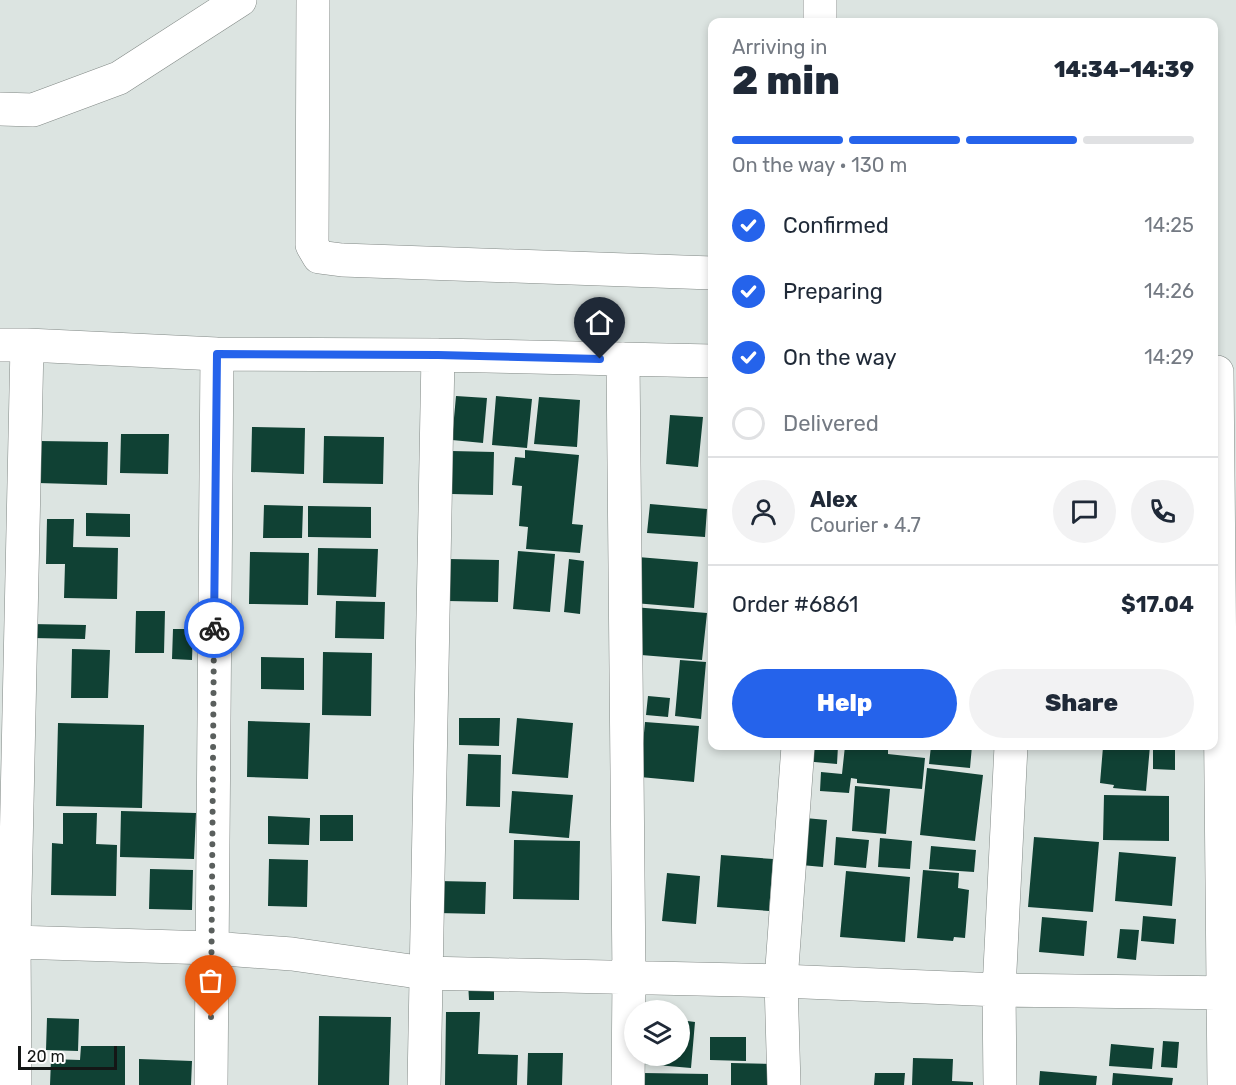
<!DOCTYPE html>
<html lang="en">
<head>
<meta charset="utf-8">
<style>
  :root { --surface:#fff; --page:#f2f2f3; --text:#1f2937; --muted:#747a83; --line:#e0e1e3; --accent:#2563eb }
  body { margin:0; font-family:Rubik,sans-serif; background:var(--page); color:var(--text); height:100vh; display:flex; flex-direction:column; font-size:22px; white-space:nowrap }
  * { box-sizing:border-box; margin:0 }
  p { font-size:20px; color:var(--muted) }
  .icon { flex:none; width:33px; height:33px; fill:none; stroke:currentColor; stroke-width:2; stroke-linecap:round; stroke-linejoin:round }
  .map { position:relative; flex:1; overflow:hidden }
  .side { position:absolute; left:708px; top:18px; width:510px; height:732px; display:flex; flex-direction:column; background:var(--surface); border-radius:12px; box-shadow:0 3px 9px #0003 }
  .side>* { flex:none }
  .buttons { position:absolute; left:624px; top:1000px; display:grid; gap:12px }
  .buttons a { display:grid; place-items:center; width:66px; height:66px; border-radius:50%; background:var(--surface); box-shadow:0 3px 9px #0003; font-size:30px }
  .scale { position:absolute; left:18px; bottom:15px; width:99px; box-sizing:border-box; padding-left:6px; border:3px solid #141716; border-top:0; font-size:16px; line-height:21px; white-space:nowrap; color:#141716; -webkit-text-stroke:4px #fff; paint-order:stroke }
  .pin { position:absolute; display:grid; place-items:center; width:51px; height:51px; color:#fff; margin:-62px -26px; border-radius:50% 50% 50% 0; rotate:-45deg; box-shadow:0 0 6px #0007 }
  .pin .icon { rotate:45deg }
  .courier { position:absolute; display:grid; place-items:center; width:60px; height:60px; margin:-30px; border:4px solid #2563eb; border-radius:50%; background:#fff; color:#222; box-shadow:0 2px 8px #0007 }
  .overview em { font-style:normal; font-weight:800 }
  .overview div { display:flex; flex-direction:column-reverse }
  .overview { display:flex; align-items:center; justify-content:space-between; height:102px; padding:0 24px }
  h1 { font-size:39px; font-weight:800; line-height:45px }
  .bar { display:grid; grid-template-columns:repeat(4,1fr); gap:9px 6px; align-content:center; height:72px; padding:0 24px }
  .bar i { height:8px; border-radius:4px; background:var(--line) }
  .bar .active { background:var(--accent) }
  .bar p { grid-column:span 4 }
  .line { display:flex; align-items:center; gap:15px; padding:0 24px; border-top:2px solid var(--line) }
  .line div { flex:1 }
  .round { display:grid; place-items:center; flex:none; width:63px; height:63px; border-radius:32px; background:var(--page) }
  ol { padding:0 24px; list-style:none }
  li { display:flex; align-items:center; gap:18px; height:66px }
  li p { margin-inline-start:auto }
  li .icon { padding:6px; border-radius:50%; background:var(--accent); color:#fff; stroke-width:4 }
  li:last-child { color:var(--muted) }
  li i { width:33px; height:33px; border:3px solid var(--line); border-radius:50% }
  .primary-button { display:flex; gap:12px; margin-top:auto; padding:12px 24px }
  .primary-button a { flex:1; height:69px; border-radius:36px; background:var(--accent); color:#fff; font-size:24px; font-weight:800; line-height:69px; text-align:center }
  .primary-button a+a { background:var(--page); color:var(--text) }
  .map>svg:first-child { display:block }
  .building { fill:#104134 }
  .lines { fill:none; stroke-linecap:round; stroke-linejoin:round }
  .minor-casing { stroke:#828986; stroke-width:34 }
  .minor { stroke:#fff; stroke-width:33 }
  .done { stroke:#5a5f5d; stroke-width:6; stroke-dasharray:0 10.8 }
  .route { stroke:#2563eb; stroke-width:8 }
</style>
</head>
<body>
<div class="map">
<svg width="1236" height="1085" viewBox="0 0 1236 1085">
  <rect width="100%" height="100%" fill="#dce4e1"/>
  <path class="building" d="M 456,396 L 487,398 L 483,443 L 452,440 Z
    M 496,396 L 532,399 L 527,448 L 492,445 Z
    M 539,397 L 580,400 L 577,447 L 534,444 Z
    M 670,415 L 703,417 L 698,467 L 666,464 Z
    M 252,427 L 305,428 L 304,474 L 251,472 Z
    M 121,434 L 169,434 L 168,474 L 120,473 Z
    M 324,436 L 384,437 L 383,484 L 323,483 Z
    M 39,441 L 108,442 L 107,485 L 38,483 Z
    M 525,450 L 579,455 L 572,524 L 583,525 L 580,553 L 526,549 L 528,527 L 519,526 L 522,486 L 512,485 L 515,457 L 525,458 Z
    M 452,451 L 494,452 L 493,495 L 452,494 Z
    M 650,504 L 707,509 L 705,537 L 647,533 Z
    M 264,505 L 303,506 L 302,538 L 263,538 Z
    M 308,506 L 371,507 L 371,538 L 308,537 Z
    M 86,513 L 130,514 L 130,537 L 86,536 Z
    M 47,519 L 74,519 L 73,547 L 118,548 L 117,599 L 64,598 L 65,564 L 46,564 Z
    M 318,548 L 378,549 L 376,597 L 317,595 Z
    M 518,551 L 555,554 L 550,612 L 513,609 Z
    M 250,552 L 309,553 L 308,605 L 249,604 Z
    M 638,557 L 698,562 L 694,608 L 634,603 Z
    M 449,559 L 499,560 L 498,602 L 448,601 Z
    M 569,559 L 584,561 L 580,614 L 564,612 Z
    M 336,601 L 385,602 L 384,639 L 335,638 Z
    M 633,607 L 707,613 L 702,660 L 629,654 Z
    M 136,611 L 165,611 L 164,653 L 135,653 Z
    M 31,624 L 86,625 L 85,639 L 31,638 Z
    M 173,629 L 193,629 L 192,660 L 172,659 Z
    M 72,649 L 110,650 L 108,698 L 71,698 Z
    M 323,652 L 372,653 L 371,716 L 322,715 Z
    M 261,657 L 304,658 L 304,690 L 261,689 Z
    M 680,660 L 706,662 L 701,719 L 675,716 Z
    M 648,696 L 670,698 L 668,717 L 646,715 Z
    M 459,718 L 500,718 L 499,746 L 459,745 Z
    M 517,718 L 573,723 L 568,778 L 512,774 Z
    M 248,721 L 310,723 L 308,779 L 247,777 Z
    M 645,722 L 699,726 L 694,782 L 640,777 Z
    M 58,723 L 144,725 L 142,808 L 56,806 Z
    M 805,746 L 838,746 L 837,764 L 803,761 Z
    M 845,746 L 888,746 L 888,754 L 925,758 L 922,789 L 857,783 L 857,779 L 851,778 L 849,793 L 820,791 L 821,772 L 842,774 Z
    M 931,746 L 972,746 L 970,768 L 929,764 Z
    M 1117,746 L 1150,746 L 1146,791 L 1113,788 L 1114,785 L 1100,783 L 1103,747 L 1117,748 Z
    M 1153,746 L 1175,746 L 1175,770 L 1153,769 Z
    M 468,754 L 501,755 L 500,807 L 466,806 Z
    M 927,768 L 983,775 L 975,841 L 920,835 Z
    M 855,786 L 890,789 L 886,834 L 852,831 Z
    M 512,791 L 573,795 L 569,838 L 509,833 Z
    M 1104,795 L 1169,796 L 1169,841 L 1103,840 Z
    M 121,811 L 196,813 L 194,859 L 120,857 Z
    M 63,813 L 97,813 L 96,844 L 117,845 L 116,896 L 51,895 L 52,843 L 63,844 Z
    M 320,815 L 353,815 L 353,841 L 320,841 Z
    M 268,816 L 310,818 L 309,845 L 268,844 Z
    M 805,818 L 827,820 L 823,867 L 801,865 Z
    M 836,837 L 869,840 L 866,868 L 834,865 Z
    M 1034,837 L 1099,842 L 1093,912 L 1028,907 Z
    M 880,838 L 912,841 L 910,869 L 878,867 Z
    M 514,840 L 580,841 L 579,900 L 513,899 Z
    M 931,846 L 976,850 L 974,872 L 929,869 Z
    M 1119,852 L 1176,857 L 1172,906 L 1115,901 Z
    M 721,855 L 773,859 L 769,911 L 717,907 Z
    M 269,859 L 308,860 L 307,907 L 268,906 Z
    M 150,869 L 193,870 L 192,910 L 149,909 Z
    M 923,870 L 959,873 L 958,888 L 969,890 L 965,938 L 954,937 L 953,941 L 917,938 Z
    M 846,871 L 910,877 L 905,942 L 840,937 Z
    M 667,873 L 700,876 L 696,924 L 662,921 Z
    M 438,881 L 486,882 L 485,914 L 437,913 Z
    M 1143,916 L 1176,919 L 1174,944 L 1141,941 Z
    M 1042,917 L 1087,921 L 1084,956 L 1039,952 Z
    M 1120,929 L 1139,930 L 1136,960 L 1117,958 Z
    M 468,982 L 494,982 L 494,1000 L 469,1000 Z
    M 446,1012 L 480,1012 L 478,1054 L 518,1055 L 517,1085 L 445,1085 Z
    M 319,1016 L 391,1017 L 389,1085 L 318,1085 Z
    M 47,1018 L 79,1019 L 78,1051 L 46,1050 Z
    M 680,1020 L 695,1022 L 691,1068 L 633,1063 L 634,1056 L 680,1056 Z
    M 710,1037 L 746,1037 L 746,1061 L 710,1060 Z
    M 1163,1041 L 1179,1042 L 1177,1068 L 1161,1067 Z
    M 1111,1044 L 1154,1048 L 1152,1069 L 1109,1066 Z
    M 81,1046 L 125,1046 L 125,1085 L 50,1085 L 51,1059 L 80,1060 Z
    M 528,1053 L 563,1053 L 562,1085 L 527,1085 Z
    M 913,1058 L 953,1059 L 952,1081 L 973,1082 L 973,1085 L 912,1085 Z
    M 139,1059 L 192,1061 L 191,1085 L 139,1085 Z
    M 731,1063 L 778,1064 L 778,1085 L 731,1085 Z
    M 1040,1071 L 1097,1076 L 1096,1085 L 1039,1085 Z
    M 643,1073 L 708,1074 L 708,1085 L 643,1085 Z
    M 875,1073 L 905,1073 L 904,1085 L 874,1085 Z
    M 1113,1073 L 1173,1078 L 1172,1085 L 1112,1085 Z"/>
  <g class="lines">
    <g class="minor-casing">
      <path id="minor" d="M 313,0 L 312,245 L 319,257 L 342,260 L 712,273
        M 820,22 L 820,0
        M 0,109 L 33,110 L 119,78 L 240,0
        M 0,345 L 27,345 L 217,354 L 438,355 L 712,361
        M 623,359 L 629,978 L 628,1085
        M 1217,372 L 1224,1085
        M 0,943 L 14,942 L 211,948 L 292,954 L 425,973 L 781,981 L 999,990 L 1236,993
        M 15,1085 L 14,942 L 27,345
        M 211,1085 L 217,354
        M 424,1085 L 438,355
        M 784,1085 L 781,981 L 798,746
        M 1000,1085 L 999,990 L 1011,746"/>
    </g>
    <use href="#minor" class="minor"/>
  </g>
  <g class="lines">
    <path class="done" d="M 211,1017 L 214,628"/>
    <path class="route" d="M 214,628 L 217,354 L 438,355 L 600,359"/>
  </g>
</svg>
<div class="buttons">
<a><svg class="icon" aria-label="layers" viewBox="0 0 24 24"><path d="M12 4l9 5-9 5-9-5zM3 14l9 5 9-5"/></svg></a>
</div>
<div class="scale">20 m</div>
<div class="pin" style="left:211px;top:1017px;background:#ea580c"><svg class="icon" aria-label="bag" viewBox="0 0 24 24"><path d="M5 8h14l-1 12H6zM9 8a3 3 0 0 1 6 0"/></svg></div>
<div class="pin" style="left:600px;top:359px;background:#1f2937"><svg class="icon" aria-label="home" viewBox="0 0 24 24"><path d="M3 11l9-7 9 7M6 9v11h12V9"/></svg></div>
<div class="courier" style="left:214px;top:628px"><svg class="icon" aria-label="bike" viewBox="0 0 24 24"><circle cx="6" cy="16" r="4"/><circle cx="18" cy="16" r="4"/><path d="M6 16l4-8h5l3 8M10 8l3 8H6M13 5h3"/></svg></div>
<section class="side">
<div class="overview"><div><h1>2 min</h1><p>Arriving in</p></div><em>14:34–14:39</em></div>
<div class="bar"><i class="active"></i><i class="active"></i><i class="active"></i><i></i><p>On the way · 130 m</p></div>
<ol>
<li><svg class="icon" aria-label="check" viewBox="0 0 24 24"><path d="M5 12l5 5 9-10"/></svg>Confirmed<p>14:25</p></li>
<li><svg class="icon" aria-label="check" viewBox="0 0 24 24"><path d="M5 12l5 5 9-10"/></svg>Preparing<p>14:26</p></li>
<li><svg class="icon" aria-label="check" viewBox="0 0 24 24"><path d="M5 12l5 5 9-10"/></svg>On the way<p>14:29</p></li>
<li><i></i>Delivered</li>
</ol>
<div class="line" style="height:108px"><a class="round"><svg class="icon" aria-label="person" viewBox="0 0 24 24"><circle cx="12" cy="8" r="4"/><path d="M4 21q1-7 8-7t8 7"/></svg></a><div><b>Alex</b><p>Courier · 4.7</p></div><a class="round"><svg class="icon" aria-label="chat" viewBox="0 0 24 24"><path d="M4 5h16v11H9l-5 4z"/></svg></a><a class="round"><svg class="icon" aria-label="phone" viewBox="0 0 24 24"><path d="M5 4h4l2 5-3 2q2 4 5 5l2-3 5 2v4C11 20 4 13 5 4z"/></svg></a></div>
<div class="line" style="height:78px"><div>Order #6861</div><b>$17.04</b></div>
<div class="primary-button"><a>Help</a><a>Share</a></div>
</section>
</div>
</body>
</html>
